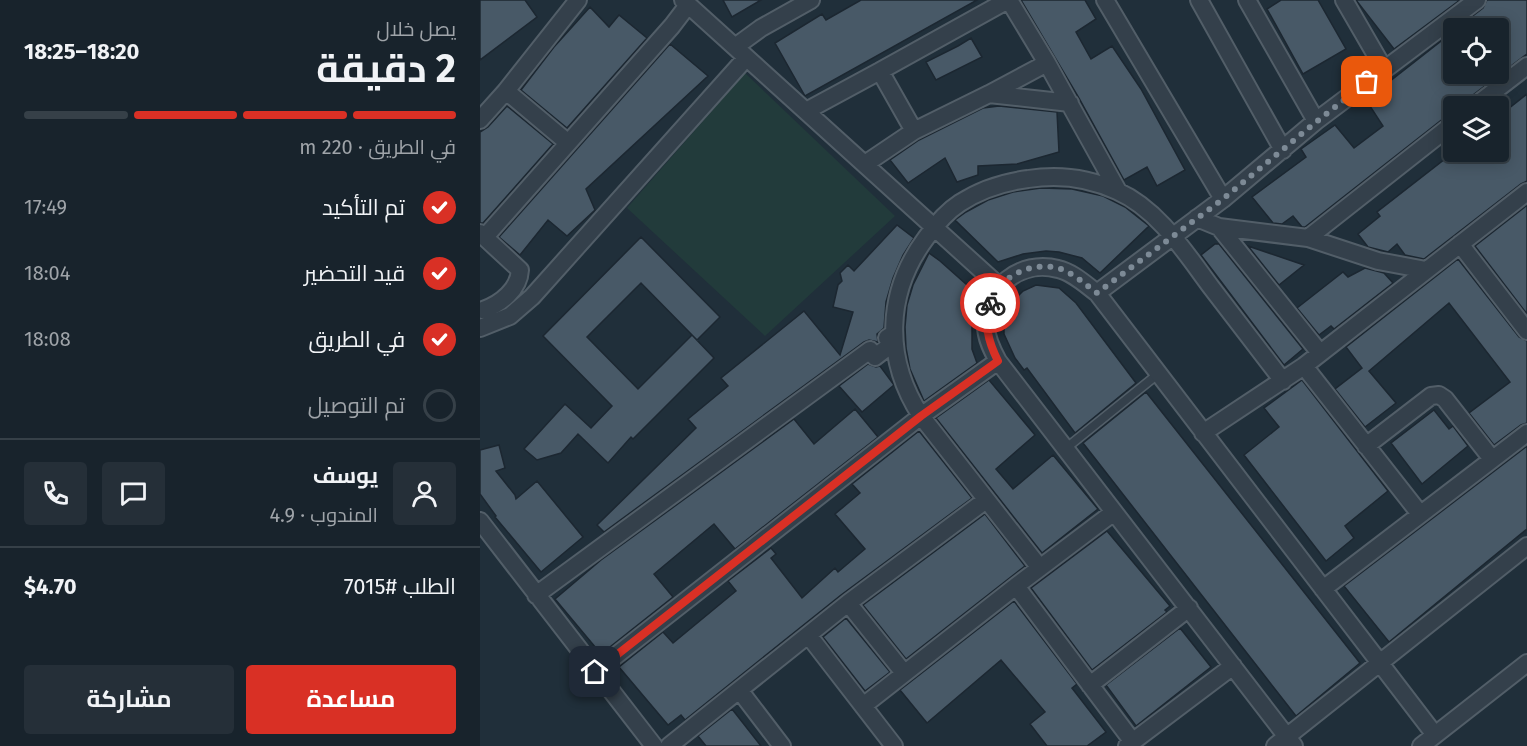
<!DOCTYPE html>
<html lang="ar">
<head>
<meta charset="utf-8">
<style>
  :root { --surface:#18232c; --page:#252f38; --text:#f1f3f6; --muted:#9fa4a9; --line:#364048; --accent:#d93025 }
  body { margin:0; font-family:"Fira Sans",Cairo,sans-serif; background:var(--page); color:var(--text); direction:rtl; height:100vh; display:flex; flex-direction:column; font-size:22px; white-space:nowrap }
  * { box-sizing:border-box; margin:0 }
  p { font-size:20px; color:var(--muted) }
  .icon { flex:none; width:33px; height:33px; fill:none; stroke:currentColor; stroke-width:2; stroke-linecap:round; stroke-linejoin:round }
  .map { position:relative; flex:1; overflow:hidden; direction:ltr }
  .sheet { display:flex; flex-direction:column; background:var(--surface); width:480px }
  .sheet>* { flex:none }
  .buttons { position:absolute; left:963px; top:18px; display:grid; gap:12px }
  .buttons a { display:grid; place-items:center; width:66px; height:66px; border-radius:6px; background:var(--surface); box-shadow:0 3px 15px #0003,0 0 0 2px var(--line); font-size:30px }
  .pin { position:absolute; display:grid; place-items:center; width:51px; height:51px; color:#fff; margin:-26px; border-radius:12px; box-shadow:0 3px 9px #0006 }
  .courier { position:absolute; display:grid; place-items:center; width:60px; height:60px; margin:-30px; border:4px solid #d93025; border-radius:50%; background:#fff; color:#222; box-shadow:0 2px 8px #0007 }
  .overview em { font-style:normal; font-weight:700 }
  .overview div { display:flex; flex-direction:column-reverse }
  .overview { display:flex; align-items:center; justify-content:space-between; height:102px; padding:0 24px }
  h1 { font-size:39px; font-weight:700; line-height:45px }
  .bar { display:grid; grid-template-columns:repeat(4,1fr); gap:9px 6px; align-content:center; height:72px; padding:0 24px }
  .bar i { height:8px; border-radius:4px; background:var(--line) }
  .bar .on { background:var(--accent) }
  .bar p { grid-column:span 4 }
  .line { display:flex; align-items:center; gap:15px; padding:0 24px; border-top:2px solid var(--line) }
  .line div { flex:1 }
  .round { display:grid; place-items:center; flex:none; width:63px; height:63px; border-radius:6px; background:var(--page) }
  ol { padding:0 24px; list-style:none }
  li { display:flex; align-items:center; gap:18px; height:66px }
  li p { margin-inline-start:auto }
  li .icon { padding:6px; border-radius:50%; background:var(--accent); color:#fff; stroke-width:4 }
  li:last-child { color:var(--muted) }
  li i { width:33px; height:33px; border:3px solid var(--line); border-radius:50% }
  .primary-button { display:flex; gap:12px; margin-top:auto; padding:12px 24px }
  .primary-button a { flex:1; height:69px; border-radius:6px; background:var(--accent); color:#fff; font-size:24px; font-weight:700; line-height:69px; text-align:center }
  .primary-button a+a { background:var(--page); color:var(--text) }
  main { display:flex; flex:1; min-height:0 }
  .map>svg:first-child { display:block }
  .green { fill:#223b3b }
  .building { fill:#485967; stroke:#1c2731; stroke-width:1.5 }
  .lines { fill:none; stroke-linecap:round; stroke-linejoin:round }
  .lane-casing { stroke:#525e68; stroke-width:11 }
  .street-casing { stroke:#525e68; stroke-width:20 }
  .lane { stroke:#34404b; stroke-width:8 }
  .street { stroke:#34404b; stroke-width:16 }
  .done { stroke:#7d8a96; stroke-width:6; stroke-dasharray:0 10.8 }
  .route { stroke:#d93025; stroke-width:8 }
</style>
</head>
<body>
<main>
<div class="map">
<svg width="1047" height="746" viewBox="0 0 1047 746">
  <rect width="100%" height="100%" fill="#202f3a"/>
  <path class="green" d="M 265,73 L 415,216 L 285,336 L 147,208 Z"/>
  <path class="building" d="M 0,0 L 45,0 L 57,17 L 0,60 Z
    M 243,0 L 281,0 L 252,17 Z
    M 381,0 L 497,0 L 325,96 L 295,43 L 342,14 L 346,20 Z
    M 541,0 L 605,0 L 616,19 L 596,32 L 611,59 L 632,46 L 661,89 L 705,170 L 677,186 L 667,167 L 644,180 L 599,98 Z
    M 801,0 L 838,0 L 866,49 L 823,74 L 787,9 Z
    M 876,0 L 980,0 L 914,49 Z
    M 1007,0 L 1047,0 L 1047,54 L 989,98 L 982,106 L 974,106 L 974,113 L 968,115 L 825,227 L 822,227 L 813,216 L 802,224 L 793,223 L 772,197 L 826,157 L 821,149 L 855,125 L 874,148 L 903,126 L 886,100 L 974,31 L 974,74 L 1018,74 L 1018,28 L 977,28 L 1003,8 Z
    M 110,7 L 129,27 L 139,15 L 167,38 L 87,128 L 41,90 L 74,47 Z
    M 491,38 L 502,57 L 456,80 L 446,62 L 478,46 Z
    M 190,44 L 228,76 L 106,189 L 115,210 L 87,236 L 68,220 L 40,255 L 19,237 Z
    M 1047,94 L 1047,181 L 1041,184 L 944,259 L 925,255 L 917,244 L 908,252 L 888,247 L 878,234 L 900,216 L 897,212 L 974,152 L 1018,152 L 1018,117 Z
    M 27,106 L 73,144 L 3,223 L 0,223 L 0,132 L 8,127 Z
    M 519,106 L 577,112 L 579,152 L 537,164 L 498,166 L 498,175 L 477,182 L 465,158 L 428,183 L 410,160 L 439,140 L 503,108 Z
    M 561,188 L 592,189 L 623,196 L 645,207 L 669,226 L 620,273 L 602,258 L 579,252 L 566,251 L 543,254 L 518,262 L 475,220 L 486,212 L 508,200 L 533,192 Z
    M 1046,206 L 1047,207 L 1047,314 L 995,246 Z
    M 417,225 L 434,238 L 423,255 L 413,278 L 406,302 L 404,328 L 397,334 L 398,342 L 389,340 L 384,342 L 124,532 L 117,525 L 216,428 L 208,419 L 248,386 L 241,378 L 324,311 L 360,355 L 373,312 L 353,307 L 358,285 L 362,281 L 360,273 L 368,265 L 374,271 Z
    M 161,237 L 240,317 L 217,340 L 161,283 L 107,337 L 158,389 L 212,335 L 234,358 L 153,439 L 151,437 L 128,463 L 98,434 L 81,453 L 57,460 L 44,449 L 85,404 L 111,428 L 132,406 L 63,336 Z
    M 735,244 L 739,244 L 823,349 L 804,365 L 721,255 Z
    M 768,246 L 824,265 L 799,285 Z
    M 449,253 L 460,261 L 496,293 L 493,298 L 499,303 L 492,327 L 492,349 L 497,363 L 444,401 L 430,369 L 426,348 L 425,327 L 427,305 L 433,285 Z
    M 978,259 L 1039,337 L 1047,341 L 1047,423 L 1041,425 L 1014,445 L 989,413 L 1030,382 L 969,303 L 889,371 L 916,403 L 885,427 L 855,389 L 882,368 L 866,347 Z
    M 885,268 L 904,273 L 913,283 L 854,329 L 851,326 L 839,335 L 817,308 L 863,272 L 868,277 Z
    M 556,285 L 579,288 L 596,303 L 656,383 L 595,433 L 547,368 L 544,370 L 535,358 L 524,334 L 524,323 L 531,303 L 543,291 Z
    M 388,364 L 396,367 L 400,366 L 414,385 L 382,412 L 359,386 Z
    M 509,380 L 555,435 L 516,469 L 533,489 L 573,455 L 618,509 L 562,553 L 456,418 Z
    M 822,380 L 908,491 L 865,526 L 874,538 L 846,561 L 764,455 L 799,427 L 784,408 Z
    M 666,392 L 880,663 L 816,716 L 603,443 Z
    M 375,409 L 398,437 L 255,549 L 234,524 L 174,574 L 193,597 L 121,654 L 75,599 L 121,560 L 314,419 L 334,444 Z
    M 954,410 L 969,429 L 973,426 L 988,446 L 942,484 L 911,443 Z
    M 439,431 L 492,498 L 361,595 L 205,720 L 201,715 L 188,725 L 139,667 L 183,632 L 193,643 L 256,591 L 248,581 L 291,548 L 296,554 L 291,558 L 322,598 L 355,568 L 358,572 L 385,549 L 355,514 L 380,493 L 372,484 Z
    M 19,445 L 25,468 L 16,471 L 35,495 L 36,499 L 57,481 L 103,537 L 61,572 L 15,517 L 16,516 L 0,494 L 0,450 Z
    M 1047,446 L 1047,529 L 909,642 L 864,586 Z
    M 505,514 L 545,566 L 426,659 L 383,605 Z
    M 627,531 L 690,606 L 685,610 L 687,612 L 612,670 L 551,588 Z
    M 534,601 L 597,684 L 592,688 L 626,732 L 607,746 L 567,746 L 550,724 L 565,712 L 521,660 L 447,723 L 420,690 Z
    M 366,618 L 410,672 L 385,691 L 343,637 Z
    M 700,628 L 731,667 L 656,726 L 626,685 Z
    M 252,709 L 281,746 L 226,746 L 218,736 Z"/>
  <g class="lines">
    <g class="lane-casing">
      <path id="lane" d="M 585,449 L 678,374"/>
    </g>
    <g class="street-casing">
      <path id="street" d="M 203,0 L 519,286
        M 529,0 L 567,63
        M 625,0 L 743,199
        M 719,0 L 803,150
        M 767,0 L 836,121
        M 864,0 L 904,69
        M 255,47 L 281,28 L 331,0
        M 26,91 L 87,142
        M 509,94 L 590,103
        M 995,106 L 1047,66
        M 326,111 L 400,71
        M 0,120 L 26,91 L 98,0
        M 434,131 L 400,71 L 528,0
        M 385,164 L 434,131 L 509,94 L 567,63 L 638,191
        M 717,218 L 739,227 L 828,238 L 898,261 L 946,270
        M 739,227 L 840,353
        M 0,233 L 40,270 C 39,289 21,304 3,310
        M 5,237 L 192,26 L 208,5
        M 828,238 L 974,123
        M 980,244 L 1047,331
        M 617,293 L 743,199 L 836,121 L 997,0
        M 0,328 L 30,316 L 52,297 L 266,58
        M 824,366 L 940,514
        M 723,433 L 824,366 L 1047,192
        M 886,446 L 951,396 L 959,395 L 965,399 L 1012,459
        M 0,521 L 174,746
        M 560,568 L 441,416 C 404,359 405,293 446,238 C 456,224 466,212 480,203 C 500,190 525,182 548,179 C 579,174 609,178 637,191 C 678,209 705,252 731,287 C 755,318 779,350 803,381
        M 536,586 L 653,742
        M 843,589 L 1047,433
        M 56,595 L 390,350 L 395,357 L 412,344 L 407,338 L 410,336
        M 368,603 L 424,673
        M 329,636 L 414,746
        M 115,672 L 441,416 L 518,361
        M 610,685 L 709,608
        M 260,691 L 302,746
        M 383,706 L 536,586 L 634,512
        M 189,746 L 368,603 L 506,500
        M 647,746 L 753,666
        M 795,746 L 1047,546
        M 814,746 L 518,361 C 512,350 506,338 506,326 C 505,288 540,259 578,269 C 592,272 605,284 617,293 L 955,735
        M 941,746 L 1047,663"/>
    </g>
    <use href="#lane" class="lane"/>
    <use href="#street" class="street"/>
  </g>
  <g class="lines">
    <path class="done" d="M 510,303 C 519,276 553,260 581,269 C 594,274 605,284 617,293 L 743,199 L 836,122 L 887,82"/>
    <path class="route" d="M 115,672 L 441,416 L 518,361 C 508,341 504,325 510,303"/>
  </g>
</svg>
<div class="buttons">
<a><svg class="icon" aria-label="locate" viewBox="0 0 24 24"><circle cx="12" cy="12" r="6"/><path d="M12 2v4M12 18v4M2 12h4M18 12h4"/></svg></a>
<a><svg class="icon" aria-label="layers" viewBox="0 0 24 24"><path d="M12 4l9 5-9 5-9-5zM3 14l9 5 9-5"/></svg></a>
</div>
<div class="pin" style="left:887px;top:82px;background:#ea580c"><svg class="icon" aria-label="bag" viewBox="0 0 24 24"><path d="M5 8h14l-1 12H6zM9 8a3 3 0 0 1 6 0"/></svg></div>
<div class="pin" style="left:115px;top:672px;background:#1f2937"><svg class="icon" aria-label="home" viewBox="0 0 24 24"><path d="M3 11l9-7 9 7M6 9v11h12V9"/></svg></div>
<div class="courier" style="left:510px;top:303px"><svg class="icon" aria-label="bike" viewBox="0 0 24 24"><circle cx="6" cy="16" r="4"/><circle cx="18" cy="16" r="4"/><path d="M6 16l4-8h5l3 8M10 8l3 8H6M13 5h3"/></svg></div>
</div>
<section class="sheet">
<div class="overview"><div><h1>2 دقيقة</h1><p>يصل خلال</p></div><em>18:20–18:25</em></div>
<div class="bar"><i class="on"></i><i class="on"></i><i class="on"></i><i></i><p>في الطريق · 220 m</p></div>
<ol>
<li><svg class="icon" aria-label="check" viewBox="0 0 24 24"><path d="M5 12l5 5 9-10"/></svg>تم التأكيد<p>17:49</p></li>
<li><svg class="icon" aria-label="check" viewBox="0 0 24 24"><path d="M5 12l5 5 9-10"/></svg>قيد التحضير<p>18:04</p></li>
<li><svg class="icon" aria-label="check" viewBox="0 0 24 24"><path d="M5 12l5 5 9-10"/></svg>في الطريق<p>18:08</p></li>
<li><i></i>تم التوصيل</li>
</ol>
<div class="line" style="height:108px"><a class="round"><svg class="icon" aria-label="person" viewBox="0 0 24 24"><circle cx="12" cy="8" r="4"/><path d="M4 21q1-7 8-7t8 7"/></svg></a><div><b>يوسف</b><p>المندوب · 4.9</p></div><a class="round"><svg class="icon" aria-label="chat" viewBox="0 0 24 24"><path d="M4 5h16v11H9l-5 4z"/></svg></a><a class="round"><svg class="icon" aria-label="phone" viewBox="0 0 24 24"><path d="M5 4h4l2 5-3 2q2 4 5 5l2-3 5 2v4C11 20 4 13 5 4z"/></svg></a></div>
<div class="line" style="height:78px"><div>الطلب #7015</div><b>$4.70</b></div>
<div class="primary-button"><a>مساعدة</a><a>مشاركة</a></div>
</section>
</main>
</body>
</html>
